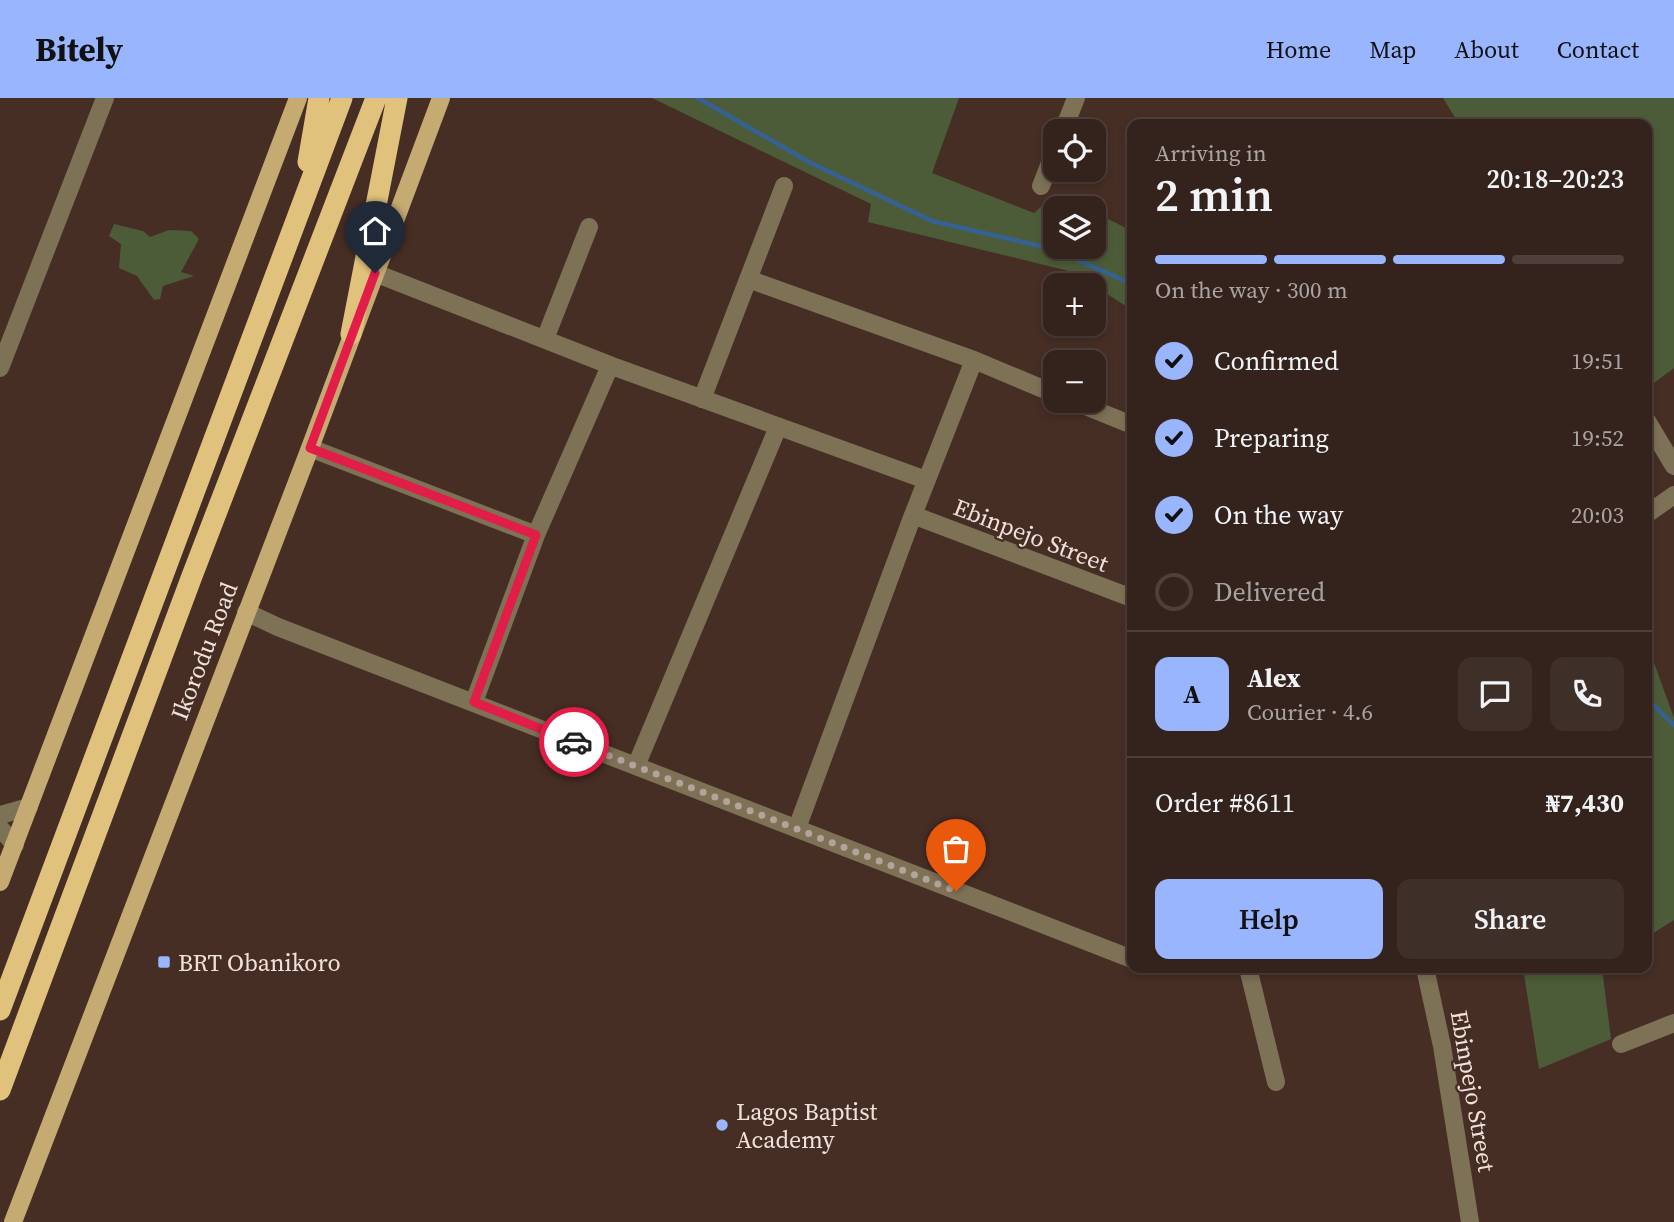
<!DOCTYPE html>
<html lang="en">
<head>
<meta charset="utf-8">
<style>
  :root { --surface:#34221c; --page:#3f2f29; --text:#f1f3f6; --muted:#a9a4a3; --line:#4e3f3b; --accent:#99b5fd }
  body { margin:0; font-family:"Source Serif 4",serif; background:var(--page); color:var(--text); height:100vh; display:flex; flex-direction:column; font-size:26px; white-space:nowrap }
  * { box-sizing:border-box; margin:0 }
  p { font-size:23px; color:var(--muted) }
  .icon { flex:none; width:38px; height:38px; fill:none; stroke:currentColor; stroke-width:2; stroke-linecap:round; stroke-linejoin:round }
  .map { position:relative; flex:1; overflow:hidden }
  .drawer { position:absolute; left:1127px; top:21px; width:525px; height:854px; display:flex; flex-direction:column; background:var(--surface); border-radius:14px; box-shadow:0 4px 10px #0003,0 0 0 2px var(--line) }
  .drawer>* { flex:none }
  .tools { position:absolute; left:1043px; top:21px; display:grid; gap:14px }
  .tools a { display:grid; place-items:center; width:63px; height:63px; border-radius:14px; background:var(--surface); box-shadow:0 4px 10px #0003,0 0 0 2px var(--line); font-size:35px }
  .pin { position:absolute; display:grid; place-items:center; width:60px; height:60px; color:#fff; margin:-72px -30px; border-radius:50% 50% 50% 0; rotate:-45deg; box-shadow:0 0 7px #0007 }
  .pin .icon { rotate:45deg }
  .courier { position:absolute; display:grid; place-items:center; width:70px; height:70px; margin:-35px; border:5px solid #e11d48; border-radius:50%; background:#fff; color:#222; box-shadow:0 2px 9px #0007 }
  .overview em { font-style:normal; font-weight:600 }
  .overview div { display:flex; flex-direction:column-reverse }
  .overview { display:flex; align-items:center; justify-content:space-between; height:119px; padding:0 28px }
  h1 { font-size:46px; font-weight:600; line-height:52px }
  .bar { display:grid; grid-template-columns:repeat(4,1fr); gap:10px 7px; align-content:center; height:84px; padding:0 28px }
  .bar i { height:9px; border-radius:5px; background:var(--line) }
  .bar .current { background:var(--accent) }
  .bar p { grid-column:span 4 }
  .line { display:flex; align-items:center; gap:18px; padding:0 28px; border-top:2px solid var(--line) }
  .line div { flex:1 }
  .round { display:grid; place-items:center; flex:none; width:74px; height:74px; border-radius:14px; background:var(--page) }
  ol { padding:0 28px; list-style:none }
  li { display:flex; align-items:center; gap:21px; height:77px }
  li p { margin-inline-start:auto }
  li .icon { padding:7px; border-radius:50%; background:var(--accent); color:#111; stroke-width:4 }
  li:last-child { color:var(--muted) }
  li i { width:38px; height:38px; border:4px solid var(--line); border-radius:50% }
  .primary-button { display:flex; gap:14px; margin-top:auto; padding:14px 28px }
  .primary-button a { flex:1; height:80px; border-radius:14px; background:var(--accent); color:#111; font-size:28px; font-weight:600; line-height:80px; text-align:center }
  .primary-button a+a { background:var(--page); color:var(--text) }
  header { display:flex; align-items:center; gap:42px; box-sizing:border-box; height:98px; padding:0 35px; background:var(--accent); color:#111 }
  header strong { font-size:33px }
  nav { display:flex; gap:38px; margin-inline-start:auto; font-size:24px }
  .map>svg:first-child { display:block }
  .green { fill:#4d5c38 }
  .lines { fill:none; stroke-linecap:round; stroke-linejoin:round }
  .stream { stroke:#356193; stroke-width:4.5 }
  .minor { stroke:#7d7156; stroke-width:18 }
  .major { stroke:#c5ab72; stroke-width:18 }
  .highway { stroke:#e1c27d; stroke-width:21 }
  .done { stroke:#b5a29b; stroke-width:7; stroke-dasharray:0 12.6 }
  .route { stroke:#e11d48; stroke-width:9 }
  .poi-dot { fill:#99b5fd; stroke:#462e25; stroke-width:2.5 }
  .labels { text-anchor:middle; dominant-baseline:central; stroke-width:5; stroke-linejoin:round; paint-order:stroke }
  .street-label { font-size:24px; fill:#f1e1db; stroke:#462e25 }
  .poi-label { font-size:24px; fill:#f1e1db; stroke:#462e25; text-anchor:start }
</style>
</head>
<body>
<header>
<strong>Bitely</strong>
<nav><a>Home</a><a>Map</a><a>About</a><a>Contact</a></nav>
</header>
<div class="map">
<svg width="1674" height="1124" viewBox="0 0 1674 1124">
  <rect width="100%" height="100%" fill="#462e25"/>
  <path class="green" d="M 652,0 L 959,0 L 932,75 L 1034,115 L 1055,96 L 1086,110 L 1055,110 L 1055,149 L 1094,149 L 1094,114 L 1128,131 L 1132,155 L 1132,212 L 1073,174 L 868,124 L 871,106 Z
    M 1443,0 L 1674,0 L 1674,270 L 1647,290 L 1647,26 L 1459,26 Z
    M 114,126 L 143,133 L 150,139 L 169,132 L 191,133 L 199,141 L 181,174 L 194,178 L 163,188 L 160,201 L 154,202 L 137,178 L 119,170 L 121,146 L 109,138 Z
    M 1648,548 L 1674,620 L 1674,822 L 1647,839 Z
    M 1523,870 L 1602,870 L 1611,941 L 1539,971 Z"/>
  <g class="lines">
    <path class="stream" d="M 698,0 L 809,64 L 932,123 L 1053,151 L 1132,186
      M 1647,601 L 1674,627"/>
    <path class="minor" d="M 1063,33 L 1076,0
      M 1041,88 L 1055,52
      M 375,175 L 612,268 L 926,382
      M 748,181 L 974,262 L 1055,296
      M 545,241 L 589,129
      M 0,270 L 105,0
      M 702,301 L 784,88
      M 1073,303 L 1132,327
      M 1647,323 L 1674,368
      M 310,350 L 536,437
      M 1647,416 L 1674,397
      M 913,417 L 1132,500
      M 246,514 L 278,529 L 1132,861
      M 474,604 L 536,437 L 610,268
      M 636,668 L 778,329
      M 0,717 L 29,709
      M 0,730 L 15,747
      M 797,730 L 913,417 L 974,262
      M 1248,870 L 1276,984
      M 1425,870 L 1442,948 L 1470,1124
      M 1621,946 L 1674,925"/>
    <path class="major" d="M 0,784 L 298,0
      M 13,1124 L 310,350 L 441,0"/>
    <path class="highway" d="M 308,64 L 319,0
      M 351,236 L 397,0
      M 0,912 L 342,0
      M 0,992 L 192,478 L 376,0"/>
  </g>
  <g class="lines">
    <path class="done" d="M 574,644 L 956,793"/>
    <path class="route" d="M 375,175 L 310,350 L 536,437 L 474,604 L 574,644"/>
  </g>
  <g class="poi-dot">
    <rect x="157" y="857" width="14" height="14" rx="3.5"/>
    <circle cx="722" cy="1027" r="7"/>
  </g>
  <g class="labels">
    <g class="street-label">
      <text transform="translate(1031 437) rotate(21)">Ebinpejo Street</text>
      <text transform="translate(204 553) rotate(-69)">Ikorodu Road</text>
      <text transform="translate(1473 993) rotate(80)">Ebinpejo Street</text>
    </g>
    <g class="poi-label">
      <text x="178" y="864">BRT Obanikoro</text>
      <text x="736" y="1013">Lagos Baptist<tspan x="736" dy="28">Academy</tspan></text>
    </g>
  </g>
</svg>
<div class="tools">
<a><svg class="icon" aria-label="locate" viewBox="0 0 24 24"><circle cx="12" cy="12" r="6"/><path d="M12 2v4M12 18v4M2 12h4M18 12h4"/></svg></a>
<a><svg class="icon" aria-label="layers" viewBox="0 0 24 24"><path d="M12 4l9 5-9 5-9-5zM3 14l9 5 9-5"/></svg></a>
<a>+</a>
<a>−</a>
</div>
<div class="pin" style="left:956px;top:793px;background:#ea580c"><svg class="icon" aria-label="bag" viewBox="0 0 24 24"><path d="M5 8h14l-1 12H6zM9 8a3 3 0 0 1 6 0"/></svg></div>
<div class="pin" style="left:375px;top:175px;background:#1f2937"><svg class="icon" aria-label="home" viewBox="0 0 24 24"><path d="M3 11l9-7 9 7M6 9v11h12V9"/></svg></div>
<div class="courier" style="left:574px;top:644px"><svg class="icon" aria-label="car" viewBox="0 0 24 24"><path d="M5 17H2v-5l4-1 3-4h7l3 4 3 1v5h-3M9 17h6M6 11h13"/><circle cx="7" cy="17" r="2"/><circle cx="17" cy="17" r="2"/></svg></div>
<section class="drawer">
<div class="overview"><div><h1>2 min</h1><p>Arriving in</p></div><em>20:18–20:23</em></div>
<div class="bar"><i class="current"></i><i class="current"></i><i class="current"></i><i></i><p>On the way · 300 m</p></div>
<ol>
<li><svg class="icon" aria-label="check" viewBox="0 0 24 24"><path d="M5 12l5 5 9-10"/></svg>Confirmed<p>19:51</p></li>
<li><svg class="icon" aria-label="check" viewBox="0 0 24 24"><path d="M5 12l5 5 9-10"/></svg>Preparing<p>19:52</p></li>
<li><svg class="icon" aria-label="check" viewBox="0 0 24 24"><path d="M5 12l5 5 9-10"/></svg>On the way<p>20:03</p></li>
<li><i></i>Delivered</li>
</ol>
<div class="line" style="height:126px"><b class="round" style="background:var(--accent);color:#111">A</b><div><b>Alex</b><p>Courier · 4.6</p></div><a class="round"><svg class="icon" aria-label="chat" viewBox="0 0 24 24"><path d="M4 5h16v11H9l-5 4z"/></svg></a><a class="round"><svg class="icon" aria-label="phone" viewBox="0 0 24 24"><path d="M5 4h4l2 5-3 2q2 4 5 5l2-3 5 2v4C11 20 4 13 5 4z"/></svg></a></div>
<div class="line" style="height:91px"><div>Order #8611</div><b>₦7,430</b></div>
<div class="primary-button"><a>Help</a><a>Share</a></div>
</section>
</div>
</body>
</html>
